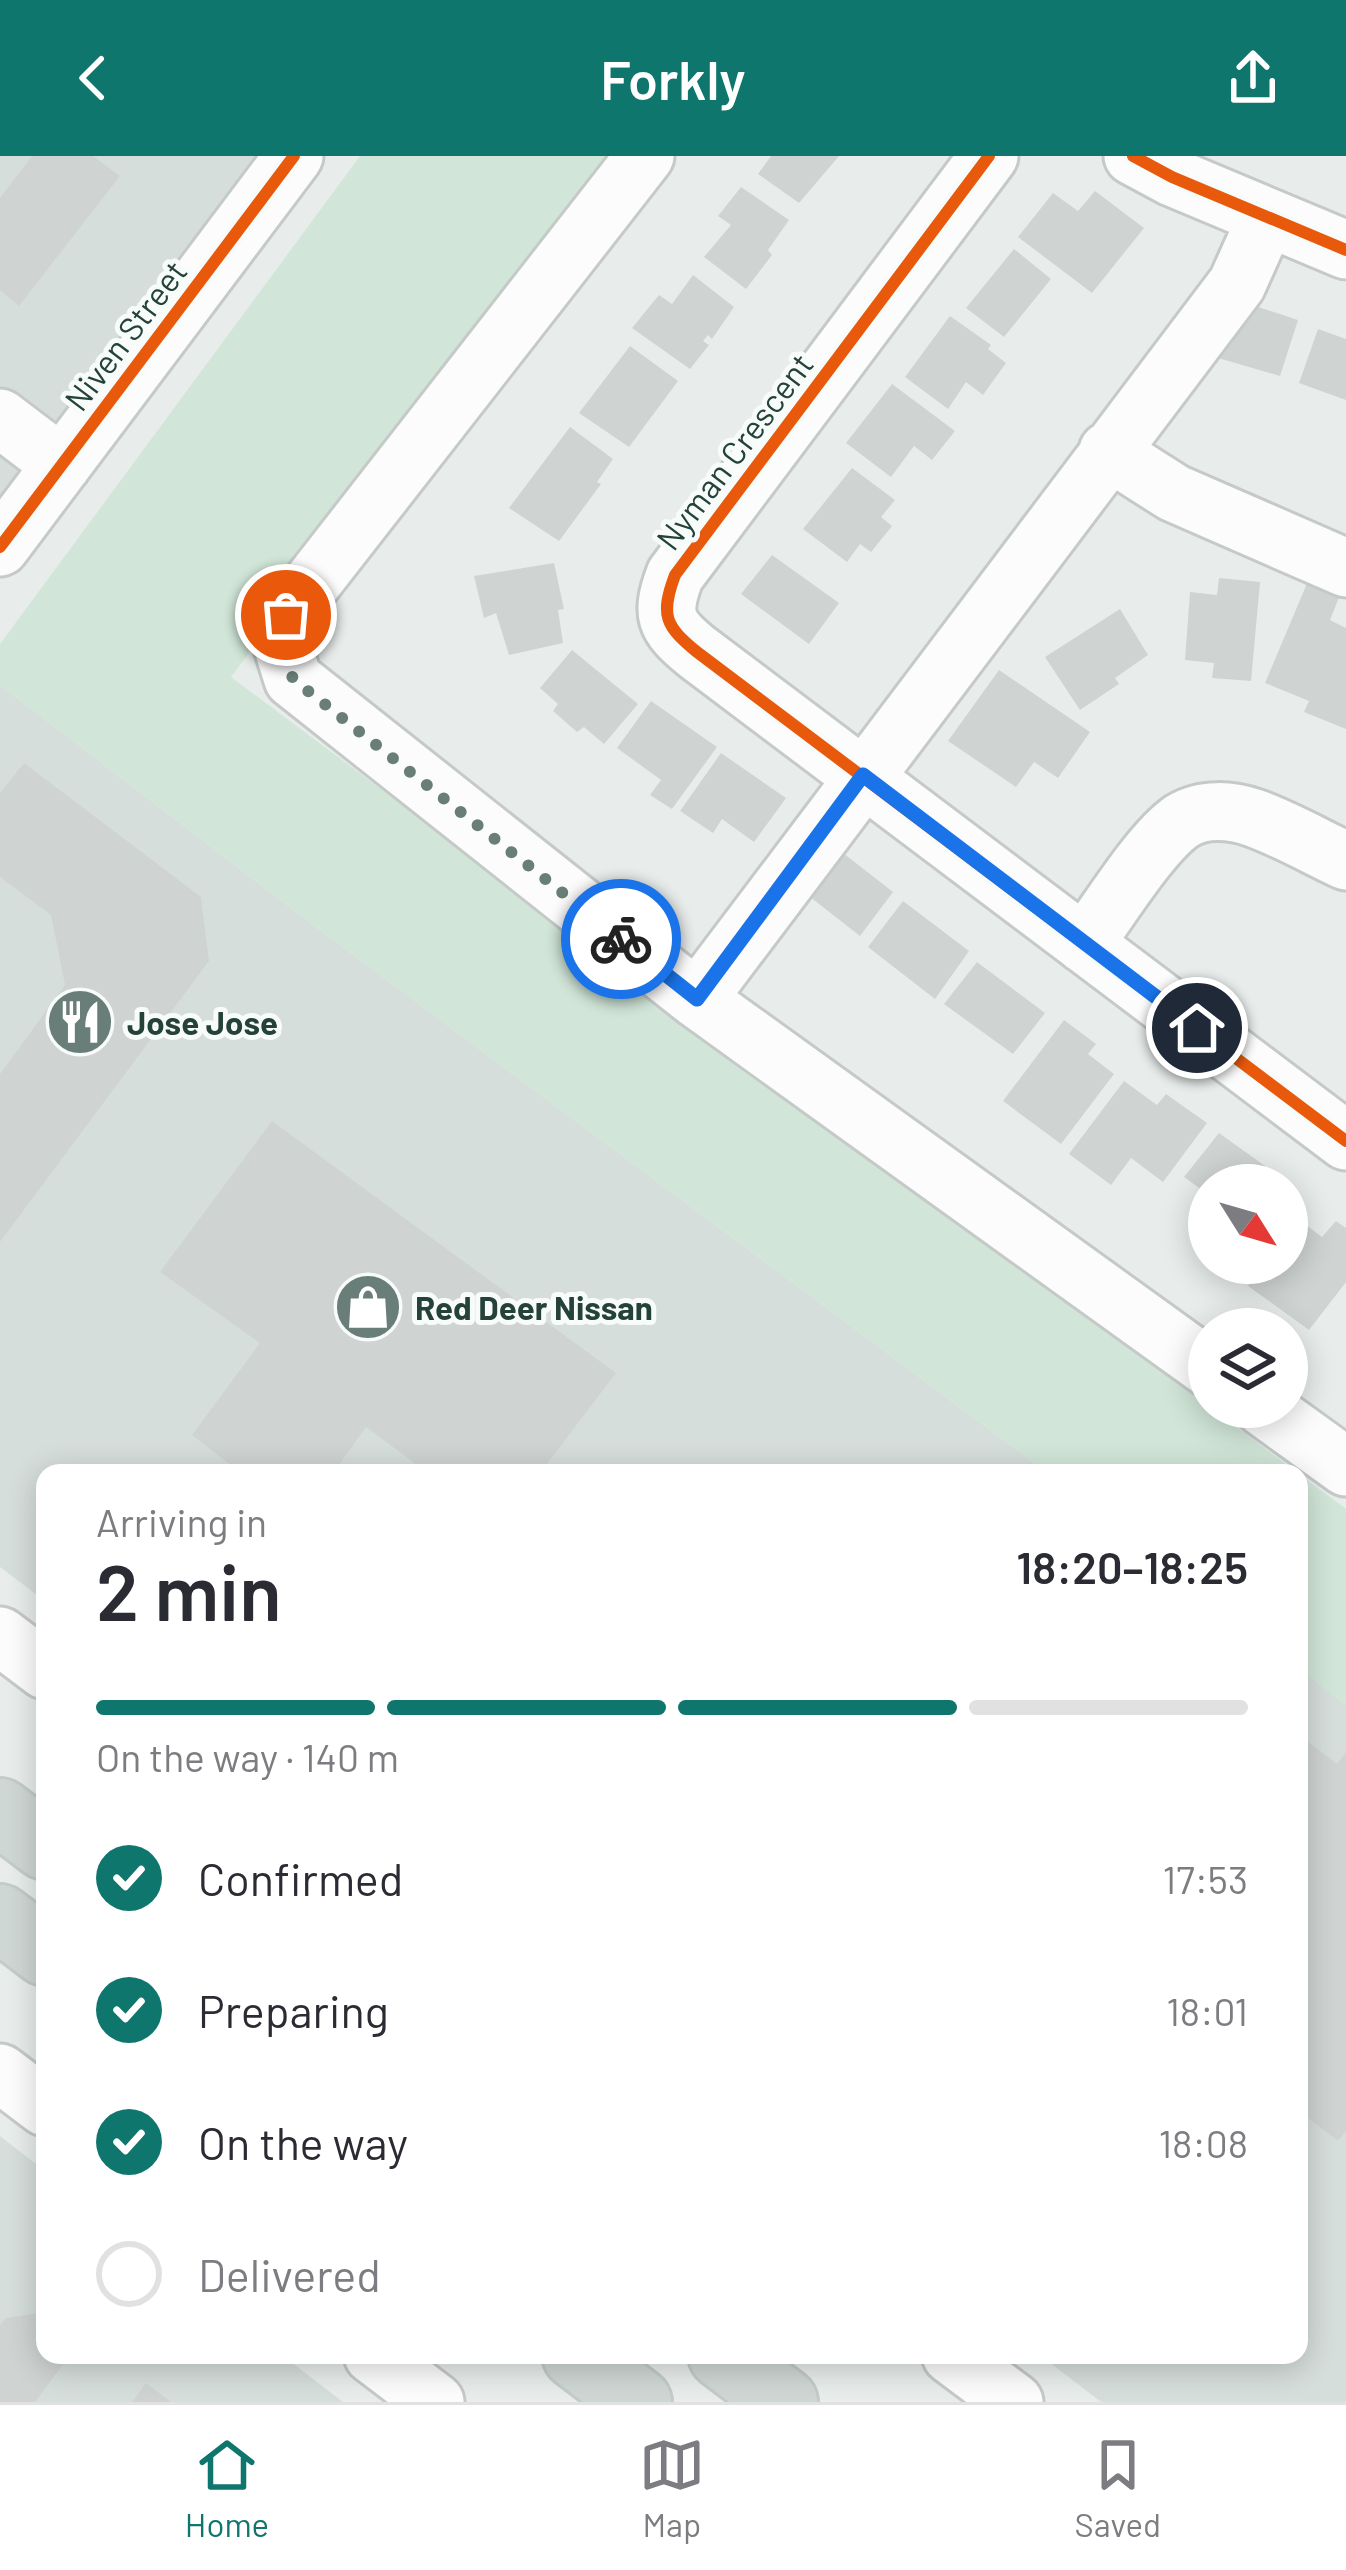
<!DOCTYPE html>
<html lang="en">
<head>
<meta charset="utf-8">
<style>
  :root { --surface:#fff; --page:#f7f7f7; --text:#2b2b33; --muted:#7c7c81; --line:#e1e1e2; --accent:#0f766e }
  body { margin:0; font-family:Barlow,sans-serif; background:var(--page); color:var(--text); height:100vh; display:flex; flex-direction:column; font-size:45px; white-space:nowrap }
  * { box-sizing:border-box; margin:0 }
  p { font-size:39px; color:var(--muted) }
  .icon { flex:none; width:66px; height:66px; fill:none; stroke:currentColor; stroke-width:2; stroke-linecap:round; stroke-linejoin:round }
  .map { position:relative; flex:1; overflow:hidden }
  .details { position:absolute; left:36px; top:1308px; width:1272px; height:900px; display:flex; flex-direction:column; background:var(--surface); border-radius:24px; box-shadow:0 6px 30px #0003 }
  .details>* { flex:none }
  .needle { width:78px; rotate:127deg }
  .controls { position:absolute; left:1188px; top:1008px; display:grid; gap:24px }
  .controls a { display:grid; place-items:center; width:120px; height:120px; border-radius:50%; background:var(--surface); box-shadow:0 6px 30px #0003; font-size:60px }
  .pin { position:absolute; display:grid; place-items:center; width:102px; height:102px; color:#fff; margin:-51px; border:6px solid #fff; border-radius:50%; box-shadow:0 3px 12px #0007 }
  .courier { position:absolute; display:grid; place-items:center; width:120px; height:120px; margin:-60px; border:9px solid #1a73e8; border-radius:50%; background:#fff; color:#222; box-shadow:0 3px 15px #0007 }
  .headline em { font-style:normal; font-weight:600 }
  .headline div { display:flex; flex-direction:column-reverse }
  .headline { display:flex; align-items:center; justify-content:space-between; height:204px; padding:0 60px }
  h1 { font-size:78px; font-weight:600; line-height:90px }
  .bar { display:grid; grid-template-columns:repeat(4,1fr); gap:18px 12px; align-content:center; height:144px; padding:0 60px }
  .bar i { height:15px; border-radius:9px; background:var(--line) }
  .bar .on { background:var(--accent) }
  .bar p { grid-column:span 4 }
  ol { padding:0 60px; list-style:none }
  li { display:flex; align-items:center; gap:36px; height:132px }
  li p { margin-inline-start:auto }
  li .icon { padding:12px; border-radius:50%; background:var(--accent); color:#fff; stroke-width:4 }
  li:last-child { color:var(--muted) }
  li i { width:66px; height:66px; border:6px solid var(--line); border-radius:50% }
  header { display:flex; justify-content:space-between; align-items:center; height:156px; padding:0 60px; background:var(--accent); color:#fff; font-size:54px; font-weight:600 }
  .tabs { display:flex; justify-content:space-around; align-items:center; height:168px; border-top:3px solid var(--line); background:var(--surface); font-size:33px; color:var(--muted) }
  .tabs a { display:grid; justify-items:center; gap:6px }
  .tabs .on { color:var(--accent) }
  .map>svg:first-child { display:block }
  .built { fill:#d6dedb }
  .green { fill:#d1e6d8 }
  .building { fill:#cfd4d2 }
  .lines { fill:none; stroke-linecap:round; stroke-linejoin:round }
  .minor-casing { stroke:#c5cac8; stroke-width:63 }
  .major-casing { stroke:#c3ccc9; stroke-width:72 }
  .minor { stroke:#fcfcfc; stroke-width:57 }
  .major { stroke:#cfd7d5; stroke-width:66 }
  .cycleway-casing { stroke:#f7fbf9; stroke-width:20 }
  .cycleway { stroke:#e8590c; stroke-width:12 }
  .done { stroke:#697e78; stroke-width:12; stroke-dasharray:0 21.6 }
  .route { stroke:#1a73e8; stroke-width:15 }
  .labels { text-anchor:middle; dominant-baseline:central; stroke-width:10; stroke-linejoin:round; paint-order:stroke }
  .street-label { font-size:33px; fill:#24423a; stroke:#f7fbf9 }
  .poi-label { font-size:33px; font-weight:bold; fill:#24423a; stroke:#f7fbf9; text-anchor:start }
</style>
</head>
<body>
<header><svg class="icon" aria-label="back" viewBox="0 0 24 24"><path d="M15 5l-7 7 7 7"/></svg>Forkly<svg class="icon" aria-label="share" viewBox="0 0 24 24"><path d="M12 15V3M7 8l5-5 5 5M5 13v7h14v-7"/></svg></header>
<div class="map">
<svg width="1346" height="2246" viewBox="0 0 1346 2246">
  <rect width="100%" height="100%" fill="#e8edeb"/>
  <path class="built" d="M 0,0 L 294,0 L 0,391 Z
    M 0,529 L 313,769 L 1048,1317 L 45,1317 L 45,1445 L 0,1411 Z
    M 1299,1512 L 1346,1549 L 1346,2246 L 1101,2246 L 1040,2199 L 1299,2199 Z
    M 0,1980 L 45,2015 L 45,2199 L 282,2199 L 343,2246 L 0,2246 Z"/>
  <path class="green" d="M 360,0 L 622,0 L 231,521 L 1298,1317 L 1048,1317 L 313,769 L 0,529 L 0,488 Z
    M 1299,1318 L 1346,1353 L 1346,1549 L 1299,1512 Z"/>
  <path class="building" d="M 32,0 L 93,0 L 120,20 L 19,150 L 0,134 L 0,42 Z
    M 771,0 L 839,0 L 799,47 L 758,18 Z
    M 741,31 L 789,64 L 768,94 L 772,99 L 746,133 L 704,101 L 731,69 L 718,60 Z
    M 1095,35 L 1144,72 L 1092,137 L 1018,81 L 1053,37 L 1078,55 Z
    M 1014,93 L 1051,123 L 1004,181 L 966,152 Z
    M 693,119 L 734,151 L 712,183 L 708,179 L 703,185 L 709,189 L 690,213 L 632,172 L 659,139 L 672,148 Z
    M 1228,141 L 1298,164 L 1280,220 L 1208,199 Z
    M 950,160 L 991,189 L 988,193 L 1006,207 L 983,239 L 966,226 L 948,253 L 905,221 Z
    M 1318,173 L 1346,183 L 1346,244 L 1299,227 Z
    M 630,190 L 678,225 L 629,291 L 579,257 Z
    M 892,228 L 955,275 L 932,304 L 914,290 L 891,321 L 846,287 Z
    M 570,271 L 613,303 L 597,326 L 601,328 L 559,385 L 509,352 Z
    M 852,312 L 895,344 L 881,361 L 892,370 L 871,396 L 860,388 L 847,406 L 803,373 Z
    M 772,399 L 839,447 L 809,488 L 741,438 Z
    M 554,407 L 564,453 L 558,454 L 563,487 L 509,499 L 496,457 L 484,462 L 474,420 Z
    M 1219,422 L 1260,426 L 1251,525 L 1212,522 L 1214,507 L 1185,504 L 1190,436 L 1217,439 Z
    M 1308,425 L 1340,439 L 1330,464 L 1346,472 L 1346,573 L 1304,556 L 1309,545 L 1265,527 Z
    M 1120,453 L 1148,499 L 1115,522 L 1119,528 L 1080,554 L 1045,501 Z
    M 572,494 L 638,548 L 604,588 L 584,571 L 577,576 L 553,555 L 558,548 L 540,532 Z
    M 999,514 L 1090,576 L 1058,622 L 1034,606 L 1016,631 L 948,585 Z
    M 651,545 L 717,591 L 672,653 L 650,639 L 661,624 L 617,592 Z
    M 721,597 L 786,642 L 754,686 L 722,663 L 713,677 L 680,655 Z
    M 24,607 L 201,741 L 209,805 L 0,1086 L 0,918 L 65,829 L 51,759 L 0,721 L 0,637 Z
    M 825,683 L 893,736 L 860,780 L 791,726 Z
    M 903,745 L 969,795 L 935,843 L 868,791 Z
    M 977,806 L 1045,857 L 1013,898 L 944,848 Z
    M 1064,864 L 1096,888 L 1088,898 L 1114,918 L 1061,988 L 1003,945 Z
    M 1124,925 L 1157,949 L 1166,938 L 1207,967 L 1163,1026 L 1131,1002 L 1111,1029 L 1069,998 Z
    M 272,965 L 616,1217 L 540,1317 L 428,1317 L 366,1271 L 333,1317 L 241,1317 L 192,1279 L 260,1187 L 160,1116 Z
    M 1219,977 L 1286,1025 L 1283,1029 L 1209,1029 L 1209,1039 L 1184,1021 Z
    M 1298,1063 L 1322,1081 L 1336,1065 L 1346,1072 L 1346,1126 L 1309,1174 L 1248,1130 L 1265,1107 L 1287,1107 L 1287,1078 Z
    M 1299,1579 L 1337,1608 L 1346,1596 L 1346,1975 L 1338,1985 L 1299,1955 Z
    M 45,2156 L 45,2199 L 70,2199 L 35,2246 L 0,2246 L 0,2169 L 6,2162 Z
    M 146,2227 L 171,2246 L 132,2246 Z"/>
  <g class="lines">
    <g class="minor-casing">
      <path id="minor" d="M 645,0 L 287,459 L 281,485 L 293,523 L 697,843 L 1209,1212
        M 989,0 L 675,419 C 660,459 665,470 697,496 L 1346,985
        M 1133,0 L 1172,21 L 1346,94
        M 0,262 L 62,309
        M 1108,295 L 1174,337 L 1346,412
        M 0,391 L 294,0
        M 1084,788 C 1109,755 1150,687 1182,665 C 1203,652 1231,654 1254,662 C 1285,673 1316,691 1346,705
        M 697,843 L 1237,128 L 1267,61
        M 1263,1251 L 1346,1311
        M 0,1480 L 45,1514
        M 0,1917 L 45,1951
        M 373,2199 L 435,2246
        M 951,2199 L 1014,2246"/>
    </g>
    <g class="major-casing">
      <path id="major" d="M 0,1656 L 45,1690
        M 0,1762 L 45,1796
        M 576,2199 L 638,2246
        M 722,2199 L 784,2246"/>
    </g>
    <use href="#minor" class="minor"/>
    <use href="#major" class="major"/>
    <g class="cycleway-casing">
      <path id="cycleway" d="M 989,0 L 675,419 C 660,459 665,470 697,496 L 1346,985
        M 1133,0 L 1172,21 L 1346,94
        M 0,391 L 294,0"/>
    </g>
    <use href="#cycleway" class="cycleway"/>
  </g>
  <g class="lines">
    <path class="done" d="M 286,459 L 280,485 L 293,523 L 621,783"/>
    <path class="route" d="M 621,783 L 697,843 L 863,619 L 1197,872"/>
  </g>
  <defs>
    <g id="restaurant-disc" transform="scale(3.45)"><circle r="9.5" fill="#697e78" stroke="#f7fbf9"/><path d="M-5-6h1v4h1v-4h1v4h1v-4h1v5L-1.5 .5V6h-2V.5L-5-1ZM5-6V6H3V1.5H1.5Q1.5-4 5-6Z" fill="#fff"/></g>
    <g id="shop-disc" transform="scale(3.45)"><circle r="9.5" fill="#697e78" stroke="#f7fbf9"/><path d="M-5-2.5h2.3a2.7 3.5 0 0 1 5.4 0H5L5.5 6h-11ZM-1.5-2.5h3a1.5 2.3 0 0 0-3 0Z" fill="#fff"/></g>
  </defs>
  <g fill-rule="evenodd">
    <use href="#restaurant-disc" x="80" y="866"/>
    <use href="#shop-disc" x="368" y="1151"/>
  </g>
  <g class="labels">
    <g class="street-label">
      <text transform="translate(125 179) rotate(-53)">Niven Street</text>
      <text transform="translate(734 295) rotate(-53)">Nyman Crescent</text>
    </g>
    <g class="poi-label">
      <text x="127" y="866">Jose Jose</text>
      <text x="415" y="1151">Red Deer Nissan</text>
    </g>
  </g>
</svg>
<div class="controls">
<a><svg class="needle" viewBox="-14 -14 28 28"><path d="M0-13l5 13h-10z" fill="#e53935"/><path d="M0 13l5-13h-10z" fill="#7c7c81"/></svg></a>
<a><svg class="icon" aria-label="layers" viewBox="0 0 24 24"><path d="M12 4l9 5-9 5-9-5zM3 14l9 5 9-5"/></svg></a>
</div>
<div class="pin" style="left:286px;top:459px;background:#ea580c"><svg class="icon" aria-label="bag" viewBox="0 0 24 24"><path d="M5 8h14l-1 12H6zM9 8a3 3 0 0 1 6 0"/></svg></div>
<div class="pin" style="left:1197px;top:872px;background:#1f2937"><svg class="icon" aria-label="home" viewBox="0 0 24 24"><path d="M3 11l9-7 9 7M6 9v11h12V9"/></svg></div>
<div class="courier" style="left:621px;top:783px"><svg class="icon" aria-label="bike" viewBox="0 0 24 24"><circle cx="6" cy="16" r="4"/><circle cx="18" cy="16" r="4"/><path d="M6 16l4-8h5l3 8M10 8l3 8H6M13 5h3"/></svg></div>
<section class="details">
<div class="headline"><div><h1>2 min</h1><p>Arriving in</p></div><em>18:20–18:25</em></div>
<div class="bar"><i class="on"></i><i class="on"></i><i class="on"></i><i></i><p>On the way · 140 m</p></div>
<ol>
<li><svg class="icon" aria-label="check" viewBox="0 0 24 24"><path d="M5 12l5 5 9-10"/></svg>Confirmed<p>17:53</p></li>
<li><svg class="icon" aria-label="check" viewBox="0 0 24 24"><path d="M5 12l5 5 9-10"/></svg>Preparing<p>18:01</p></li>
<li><svg class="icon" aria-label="check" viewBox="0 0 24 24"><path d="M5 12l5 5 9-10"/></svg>On the way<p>18:08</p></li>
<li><i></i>Delivered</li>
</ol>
</section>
</div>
<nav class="tabs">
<a class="on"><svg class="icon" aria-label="home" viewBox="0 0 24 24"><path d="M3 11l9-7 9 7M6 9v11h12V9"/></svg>Home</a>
<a><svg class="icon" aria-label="map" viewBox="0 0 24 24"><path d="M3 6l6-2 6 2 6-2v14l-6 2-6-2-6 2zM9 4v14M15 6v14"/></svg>Map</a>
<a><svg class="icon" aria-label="saved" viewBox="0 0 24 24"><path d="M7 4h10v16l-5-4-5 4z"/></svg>Saved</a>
</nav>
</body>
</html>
